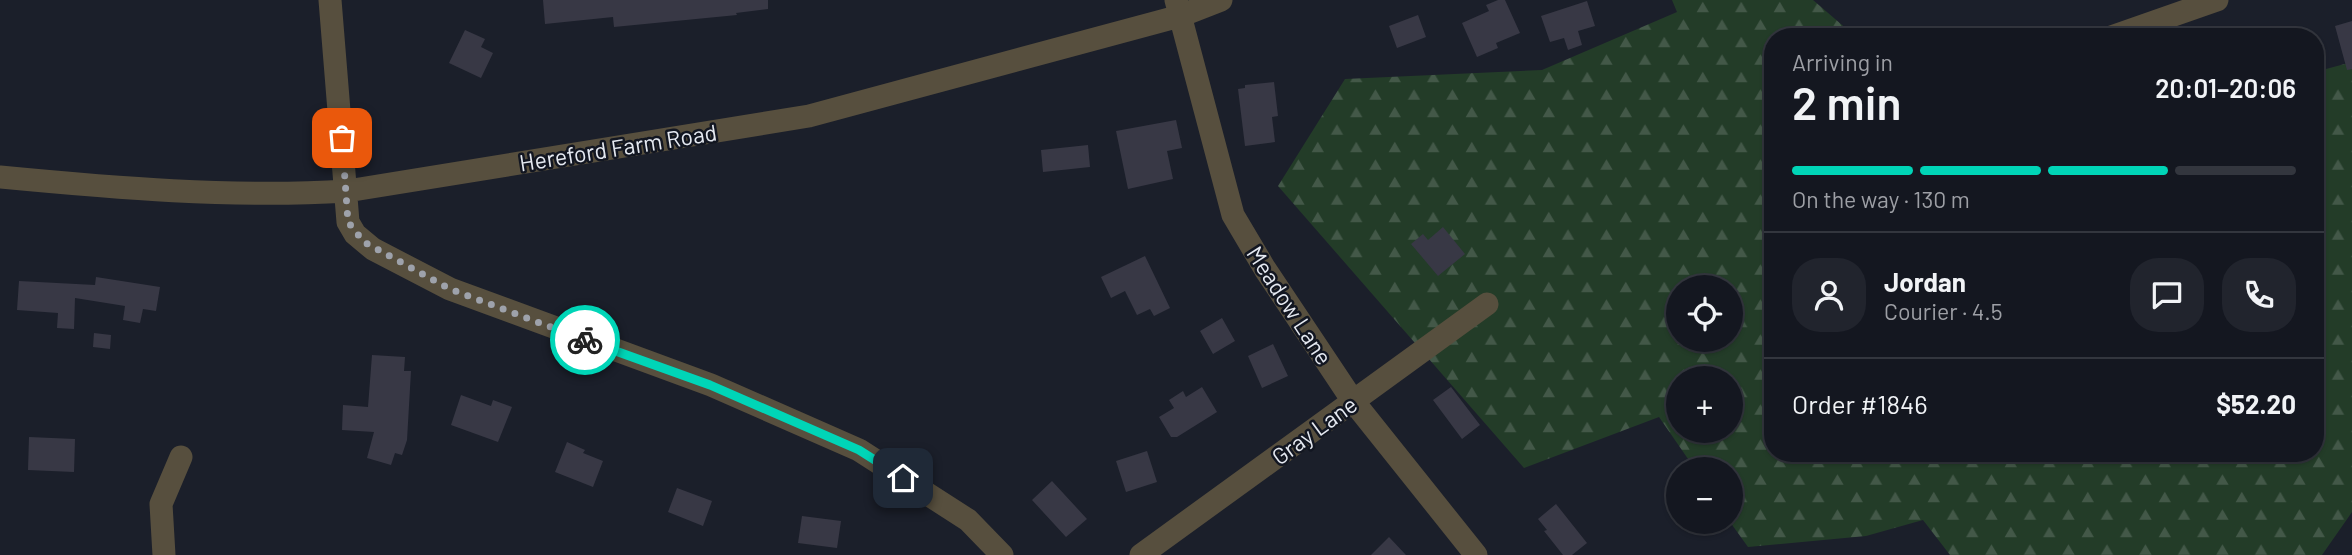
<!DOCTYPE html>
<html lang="en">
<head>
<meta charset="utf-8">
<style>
  :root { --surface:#141720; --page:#21242d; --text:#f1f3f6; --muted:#9d9fa5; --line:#33363e; --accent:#00d5b7 }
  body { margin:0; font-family:Barlow,sans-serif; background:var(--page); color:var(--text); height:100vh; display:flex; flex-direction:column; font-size:26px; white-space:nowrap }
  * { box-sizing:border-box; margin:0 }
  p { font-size:23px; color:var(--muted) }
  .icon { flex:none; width:38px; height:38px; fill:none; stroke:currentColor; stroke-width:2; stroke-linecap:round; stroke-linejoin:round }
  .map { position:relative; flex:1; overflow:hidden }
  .drawer { position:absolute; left:1764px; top:28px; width:560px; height:434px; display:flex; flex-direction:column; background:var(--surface); border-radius:28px; box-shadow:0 2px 5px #0004,0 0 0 2px var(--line) }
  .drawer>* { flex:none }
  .buttons { position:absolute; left:1666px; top:275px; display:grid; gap:14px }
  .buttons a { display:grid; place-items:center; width:77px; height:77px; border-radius:50%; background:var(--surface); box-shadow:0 2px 5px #0004,0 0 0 2px var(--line); font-size:35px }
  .pin { position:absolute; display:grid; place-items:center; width:60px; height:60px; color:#fff; margin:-30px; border-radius:14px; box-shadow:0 4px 10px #0006 }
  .courier { position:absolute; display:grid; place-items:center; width:70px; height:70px; margin:-35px; border:5px solid #00d5b7; border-radius:50%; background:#fff; color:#222; box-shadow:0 2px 9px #0007 }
  .head em { font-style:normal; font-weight:600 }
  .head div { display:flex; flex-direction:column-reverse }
  .head { display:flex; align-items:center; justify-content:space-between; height:119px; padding:0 28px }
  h1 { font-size:46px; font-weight:600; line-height:52px }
  .bar { display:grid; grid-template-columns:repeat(4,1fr); gap:10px 7px; align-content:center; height:84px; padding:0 28px }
  .bar i { height:9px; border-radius:5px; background:var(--line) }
  .bar .selected { background:var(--accent) }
  .bar p { grid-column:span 4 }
  .line { display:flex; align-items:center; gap:18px; padding:0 28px; border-top:2px solid var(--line) }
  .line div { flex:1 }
  .round { display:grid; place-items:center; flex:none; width:74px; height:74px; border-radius:28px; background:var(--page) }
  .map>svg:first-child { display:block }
  .forest { fill:url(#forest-firs); fill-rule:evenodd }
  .building { fill:#383845 }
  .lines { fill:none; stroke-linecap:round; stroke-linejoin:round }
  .minor { stroke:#574f3e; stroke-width:23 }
  .done { stroke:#9ea2ab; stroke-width:7; stroke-dasharray:0 12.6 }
  .route { stroke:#00d5b7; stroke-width:9 }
  .labels { text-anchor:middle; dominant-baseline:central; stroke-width:5; stroke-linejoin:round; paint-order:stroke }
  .street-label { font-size:23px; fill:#e5e9f1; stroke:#121621 }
</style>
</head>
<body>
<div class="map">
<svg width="2352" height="555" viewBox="0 0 2352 555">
  <defs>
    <pattern id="forest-firs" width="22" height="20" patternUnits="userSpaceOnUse" patternTransform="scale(1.75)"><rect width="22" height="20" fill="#233c28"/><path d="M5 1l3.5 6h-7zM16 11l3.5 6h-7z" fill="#435848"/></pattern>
  </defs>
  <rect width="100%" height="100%" fill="#1b1f2a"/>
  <path class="forest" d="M 1672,0 L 1813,0 L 1856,37 L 1773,37 L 1773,453 L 2315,453 L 2315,72 L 2352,62 L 2352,512 L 2322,555 L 1950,555 L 1923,520 L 1866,536 L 1748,547 L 1730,522 L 1731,469 L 1695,469 L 1659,417 L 1524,468 L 1278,186 L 1345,79 L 1542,70 L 1677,12 ZM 1678,287 L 1731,287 L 1731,340 L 1678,340 ZM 1678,378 L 1731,378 L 1731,430 L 1678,430 Z"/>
  <path class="building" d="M 543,0 L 768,0 L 768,9 L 736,13 L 737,15 L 614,27 L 613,17 L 545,24 Z
    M 1498,0 L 1505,0 L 1520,33 L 1496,43 L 1498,48 L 1477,57 L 1462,23 L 1489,11 L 1486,5 Z
    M 1587,1 L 1595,26 L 1578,31 L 1582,45 L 1568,50 L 1564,38 L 1550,42 L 1541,16 Z
    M 1418,15 L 1426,37 L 1397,48 L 1389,26 Z
    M 2352,21 L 2352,69 L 2347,70 L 2335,26 Z
    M 465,30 L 485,39 L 481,47 L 493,53 L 481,78 L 449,63 Z
    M 1274,82 L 1278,116 L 1272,117 L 1275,142 L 1245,146 L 1238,89 L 1245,88 L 1245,85 Z
    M 1176,120 L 1182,148 L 1167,151 L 1173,179 L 1128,189 L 1116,131 Z
    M 1088,145 L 1090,167 L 1043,172 L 1041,150 Z
    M 1443,227 L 1465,254 L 1438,276 L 1411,244 L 1423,234 L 1428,240 Z
    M 1145,256 L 1170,308 L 1154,316 L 1150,309 L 1137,315 L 1125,291 L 1111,298 L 1101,277 Z
    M 96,277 L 160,287 L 156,311 L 143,309 L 140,323 L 123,320 L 125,306 L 75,298 L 74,329 L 57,328 L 58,313 L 17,310 L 19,281 L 95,285 Z
    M 1222,318 L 1235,341 L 1213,354 L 1200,331 Z
    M 94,333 L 111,335 L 110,349 L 93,347 Z
    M 1273,344 L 1288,376 L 1262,388 L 1248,356 Z
    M 372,355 L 405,357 L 404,371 L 411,371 L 407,440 L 402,455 L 395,453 L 391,465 L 367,458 L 374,432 L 342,430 L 343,405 L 368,407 Z
    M 1202,387 L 1217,412 L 1177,437 L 1171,437 L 1159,417 L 1174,408 L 1169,400 L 1183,391 L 1186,397 Z
    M 1451,387 L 1480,425 L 1462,439 L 1433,400 Z
    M 461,395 L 491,406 L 493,400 L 512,407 L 498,442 L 451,425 Z
    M 29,437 L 75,439 L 74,472 L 28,470 Z
    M 567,442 L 585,450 L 583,453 L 603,461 L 593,487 L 555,472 Z
    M 1147,451 L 1157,482 L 1126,492 L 1116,461 Z
    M 1052,481 L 1087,519 L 1066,537 L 1032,500 Z
    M 677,488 L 712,501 L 703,526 L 668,512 Z
    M 1556,504 L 1587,543 L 1572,555 L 1563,555 L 1544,531 L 1547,530 L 1538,519 Z
    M 802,516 L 841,521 L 837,548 L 798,543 Z
    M 1389,537 L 1406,555 L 1371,555 Z"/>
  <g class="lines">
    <path class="minor" d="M 330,0 L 348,222 L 355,234 L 373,249 L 450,289 L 711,385 L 859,450 L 968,520 L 1002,555
      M 1176,0 L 1233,215 L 1265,269 L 1353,401 L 1476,555
      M 2111,37 L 2217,0
      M 0,177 C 115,188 231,198 347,191 L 809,116 L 1180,16 L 1221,0
      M 164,555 L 161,504 L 181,457
      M 1141,555 L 1487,304"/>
  </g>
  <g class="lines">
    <path class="done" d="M 342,138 L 348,222 L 364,242 L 450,289 L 585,340"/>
    <path class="route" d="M 585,340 L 710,385 L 859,450 L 903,478"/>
  </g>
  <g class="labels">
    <g class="street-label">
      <text transform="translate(618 147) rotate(-9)">Hereford Farm Road</text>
      <text transform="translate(1290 305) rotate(57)">Meadow Lane</text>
      <text transform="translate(1314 430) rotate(-36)">Gray Lane</text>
    </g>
  </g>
</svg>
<div class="buttons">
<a><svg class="icon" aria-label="locate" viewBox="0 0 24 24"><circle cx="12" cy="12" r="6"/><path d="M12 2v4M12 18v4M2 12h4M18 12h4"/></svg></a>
<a>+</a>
<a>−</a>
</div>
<div class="pin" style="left:342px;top:138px;background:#ea580c"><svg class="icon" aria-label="bag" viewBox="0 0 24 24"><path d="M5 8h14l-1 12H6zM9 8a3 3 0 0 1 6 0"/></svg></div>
<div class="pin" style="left:903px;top:478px;background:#1f2937"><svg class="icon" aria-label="home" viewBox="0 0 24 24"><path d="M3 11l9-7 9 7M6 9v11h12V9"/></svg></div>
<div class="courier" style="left:585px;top:340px"><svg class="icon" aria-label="bike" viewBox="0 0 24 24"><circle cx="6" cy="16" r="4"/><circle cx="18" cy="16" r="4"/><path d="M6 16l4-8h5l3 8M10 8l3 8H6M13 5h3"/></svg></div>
<section class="drawer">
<div class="head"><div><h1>2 min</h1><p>Arriving in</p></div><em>20:01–20:06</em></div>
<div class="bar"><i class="selected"></i><i class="selected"></i><i class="selected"></i><i></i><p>On the way · 130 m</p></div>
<div class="line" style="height:126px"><a class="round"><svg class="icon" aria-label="person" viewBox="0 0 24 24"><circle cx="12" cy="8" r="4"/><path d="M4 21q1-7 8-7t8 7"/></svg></a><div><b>Jordan</b><p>Courier · 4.5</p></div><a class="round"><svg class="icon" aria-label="chat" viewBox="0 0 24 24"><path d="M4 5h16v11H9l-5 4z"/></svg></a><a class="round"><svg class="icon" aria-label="phone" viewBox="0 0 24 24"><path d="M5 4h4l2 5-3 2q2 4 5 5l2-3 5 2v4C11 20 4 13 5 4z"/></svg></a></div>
<div class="line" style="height:91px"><div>Order #1846</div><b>$52.20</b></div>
</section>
</div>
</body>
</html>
